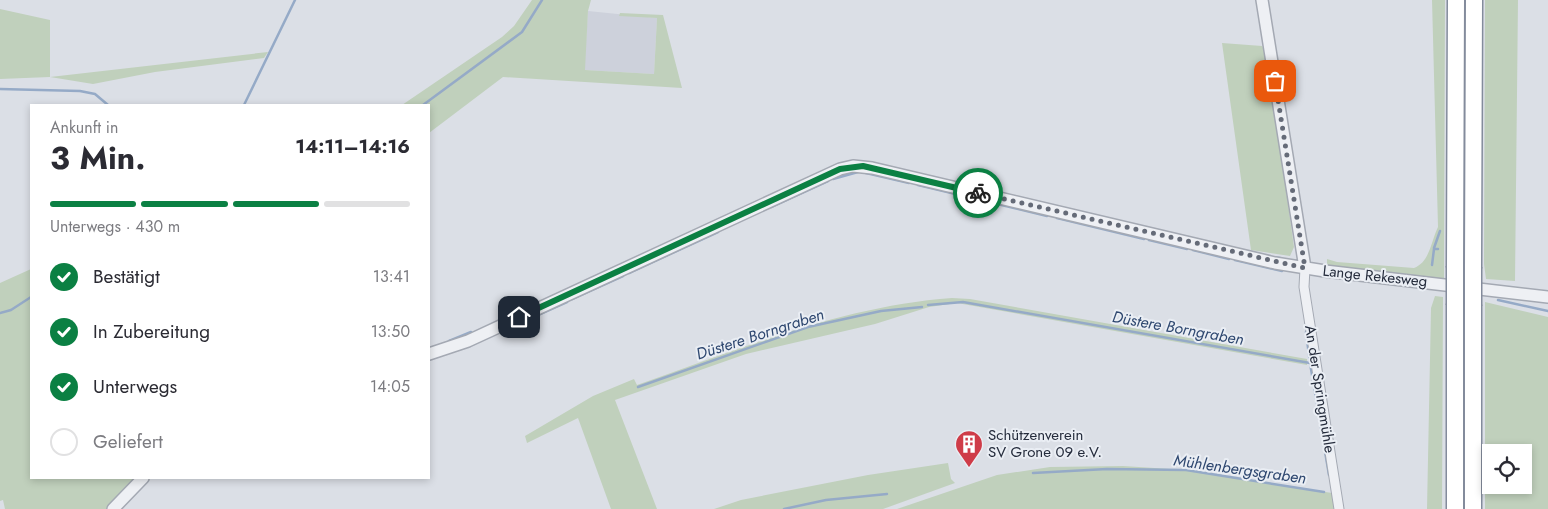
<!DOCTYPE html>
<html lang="de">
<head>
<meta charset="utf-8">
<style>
  :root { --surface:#fff; --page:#f2f2f3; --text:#2b2b33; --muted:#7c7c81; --line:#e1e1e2; --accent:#0b8043 }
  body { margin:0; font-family:Jost,sans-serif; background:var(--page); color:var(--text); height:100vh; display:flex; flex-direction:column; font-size:19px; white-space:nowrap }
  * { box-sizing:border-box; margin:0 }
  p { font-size:16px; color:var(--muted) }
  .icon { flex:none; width:28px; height:28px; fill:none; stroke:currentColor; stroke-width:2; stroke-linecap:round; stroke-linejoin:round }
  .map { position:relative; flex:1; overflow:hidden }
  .details { position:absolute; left:30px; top:104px; width:400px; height:375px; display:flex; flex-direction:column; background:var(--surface); border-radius:0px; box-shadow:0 2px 8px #0003 }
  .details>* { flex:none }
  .buttons { position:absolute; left:1482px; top:444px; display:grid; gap:10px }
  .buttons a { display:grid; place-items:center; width:50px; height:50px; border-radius:0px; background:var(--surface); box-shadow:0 2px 8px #0003; font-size:25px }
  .pin { position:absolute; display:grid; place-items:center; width:42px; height:42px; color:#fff; margin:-21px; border-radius:10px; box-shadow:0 2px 8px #0006 }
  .courier { position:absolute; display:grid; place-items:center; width:50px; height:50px; margin:-25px; border:4px solid #0b8043; border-radius:50%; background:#fff; color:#222; box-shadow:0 1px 6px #0007 }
  .summary em { font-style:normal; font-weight:700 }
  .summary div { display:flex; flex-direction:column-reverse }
  .summary { display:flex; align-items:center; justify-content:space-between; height:85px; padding:0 20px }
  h1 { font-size:32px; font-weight:700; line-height:38px }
  .bar { display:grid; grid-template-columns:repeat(4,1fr); gap:8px 5px; align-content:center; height:60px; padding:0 20px }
  .bar i { height:6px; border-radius:4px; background:var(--line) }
  .bar .active { background:var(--accent) }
  .bar p { grid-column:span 4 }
  ol { padding:0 20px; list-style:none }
  li { display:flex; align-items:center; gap:15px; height:55px }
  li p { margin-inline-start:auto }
  li .icon { padding:5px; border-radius:50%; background:var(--accent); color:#fff; stroke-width:4 }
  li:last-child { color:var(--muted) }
  li i { width:28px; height:28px; border:2px solid var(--line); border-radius:50% }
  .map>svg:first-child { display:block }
  .built { fill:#cdd1db }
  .green { fill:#c0d0bc; fill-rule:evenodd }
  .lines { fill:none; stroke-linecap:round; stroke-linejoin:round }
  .stream { stroke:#95aac7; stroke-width:2.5 }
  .minor-casing { stroke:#a4a9b3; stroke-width:11 }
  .tertiary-casing { stroke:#a4a9b3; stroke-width:14 }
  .motorway-casing { stroke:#838b9c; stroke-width:19 }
  .minor { stroke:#eef0f4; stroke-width:9 }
  .tertiary { stroke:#eef0f4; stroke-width:11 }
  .motorway { stroke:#fff; stroke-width:16 }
  .motorway-bridge-casing { stroke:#838b9c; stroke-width:19; stroke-linecap:butt }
  .motorway-bridge { stroke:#fff; stroke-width:16 }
  .done { stroke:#656b78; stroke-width:5; stroke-dasharray:0 9 }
  .route { stroke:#0b8043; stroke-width:6 }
  .labels { text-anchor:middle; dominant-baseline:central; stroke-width:4; stroke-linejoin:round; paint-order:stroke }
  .street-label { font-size:15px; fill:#252c3c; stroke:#eaeef4 }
  .poi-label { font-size:15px; fill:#252c3c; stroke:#eaeef4; text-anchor:start }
  .water-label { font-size:16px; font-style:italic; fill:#2f4870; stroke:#eaeef4 }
</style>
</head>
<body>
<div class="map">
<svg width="1548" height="509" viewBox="0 0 1548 509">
  <rect width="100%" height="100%" fill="#dbdfe6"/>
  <path class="built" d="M 588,11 L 657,18 L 654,74 L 584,70 Z"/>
  <path class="green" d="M 532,0 L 591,0 L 588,11 L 585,70 L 654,74 L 657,18 L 619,16 L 620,13 L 663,15 L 682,88 L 503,77 L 429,133 L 429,105 L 402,105 L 502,37 L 514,26 Z
    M 1432,0 L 1445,0 L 1444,280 L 1327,265 L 1327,259 L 1337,262 L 1414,268 C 1430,262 1431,241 1438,227 Z
    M 1485,0 L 1518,0 L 1515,281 L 1486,279 L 1484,264 Z
    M 0,9 L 50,20 L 50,77 L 268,52 L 264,58 L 155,72 L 93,84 L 50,77 L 0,79 Z
    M 1222,43 L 1262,46 L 1267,54 L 1294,247 L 1290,256 L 1251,250 Z
    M 31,269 L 31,478 L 136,478 L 106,509 L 5,509 L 3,500 L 0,501 L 0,283 Z
    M 1435,296 L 1443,297 L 1442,509 L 1427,509 L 1431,308 Z
    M 952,298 L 970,299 L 1307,359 L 1307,365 L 957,303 L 929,307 L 875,324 L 746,354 L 615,400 L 657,509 L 611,509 L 578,418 L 527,443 L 525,436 L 593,396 L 634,379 L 637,385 C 740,349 842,306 952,298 Z
    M 1485,302 L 1548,317 L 1548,509 L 1485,509 ZM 1524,452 L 1524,485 L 1491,485 L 1491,452 Z
    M 948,463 L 951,479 L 955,483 L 883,509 L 714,509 L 741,500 L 868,475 Z
    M 1123,466 L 1186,470 L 1332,493 L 1334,509 L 897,509 L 997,475 L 1050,467 Z"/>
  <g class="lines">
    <path class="stream" d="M 0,89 L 80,91 L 95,94 L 108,105
      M 244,105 L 295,0
      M 423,105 L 522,32 L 542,0
      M 866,173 L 909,183
      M 833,179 L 858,172
      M 918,185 L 1047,216
      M 771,207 L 828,181
      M 1057,218 L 1144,239
      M 1149,240 L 1187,249
      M 1434,248 L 1440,231
      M 1193,250 L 1229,259
      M 1271,257 L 1280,258
      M 1235,260 L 1282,271
      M 1432,265 L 1434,249 L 1438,249
      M 629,273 L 718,232
      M 572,299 L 623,276
      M 1498,300 L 1548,311
      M 928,305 L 963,302 L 1310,363 L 1329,475
      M 0,313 L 11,310 L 31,297
      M 520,323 L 567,302
      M 1306,332 L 1310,363
      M 449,341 L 471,332
      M 638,387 L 808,327 L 881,311 L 922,307
      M 1033,473 L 1107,469 L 1186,470 L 1324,492
      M 784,509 L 826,500 L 887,494"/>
    <g class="minor-casing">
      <path id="minor" d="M 1305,268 L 1304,287 L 1339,509"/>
    </g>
    <g class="tertiary-casing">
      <path id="tertiary" d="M 1262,0 L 1305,268
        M 429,354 L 468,341 L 840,169 L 853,166 L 872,168 L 1275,263 L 1325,271 L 1548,297
        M 113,509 L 143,478"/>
    </g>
    <g class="motorway-casing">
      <path id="motorway" d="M 1455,266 L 1456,0
        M 1473,267 L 1474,0
        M 1455,305 L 1455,509
        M 1473,509 L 1473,306"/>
    </g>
    <use href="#minor" class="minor"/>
    <use href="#tertiary" class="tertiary"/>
    <use href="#motorway" class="motorway"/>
    <g class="motorway-bridge-casing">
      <path id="motorway-bridge" d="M 1455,305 L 1455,266
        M 1473,306 L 1473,267"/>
    </g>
    <use href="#motorway-bridge" class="motorway-bridge"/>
  </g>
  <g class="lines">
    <path class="done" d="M 978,193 L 1305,268 L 1275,81"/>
    <path class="route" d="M 519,317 L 840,169 L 863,166 L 978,193"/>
  </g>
  <defs>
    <g id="building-pin" transform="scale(1.4375)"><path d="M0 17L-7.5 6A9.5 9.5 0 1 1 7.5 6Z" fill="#cf3c48" stroke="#eaeef4"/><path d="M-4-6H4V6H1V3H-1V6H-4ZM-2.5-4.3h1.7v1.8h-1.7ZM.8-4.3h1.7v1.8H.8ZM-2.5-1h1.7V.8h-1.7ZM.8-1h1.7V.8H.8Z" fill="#fff"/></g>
  </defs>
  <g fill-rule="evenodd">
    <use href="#building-pin" x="969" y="444"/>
  </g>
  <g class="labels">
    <g class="street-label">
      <text transform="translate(1375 276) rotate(6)">Lange Rekesweg</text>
      <text transform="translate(1320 389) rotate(81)">An der Springmühle</text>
    </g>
    <g class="poi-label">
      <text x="988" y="435">Schützenverein<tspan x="988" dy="17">SV Grone 09 e.V.</tspan></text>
    </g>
    <g class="water-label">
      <text transform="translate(1178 328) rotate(10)">Düstere Borngraben</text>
      <text transform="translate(760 334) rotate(-18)">Düstere Borngraben</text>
      <text transform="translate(1240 469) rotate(8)">Mühlenbergsgraben</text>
    </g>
  </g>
</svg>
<div class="buttons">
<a><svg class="icon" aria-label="locate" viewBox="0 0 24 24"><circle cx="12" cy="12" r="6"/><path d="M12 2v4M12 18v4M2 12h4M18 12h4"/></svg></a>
</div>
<div class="pin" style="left:1275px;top:81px;background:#ea580c"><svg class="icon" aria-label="bag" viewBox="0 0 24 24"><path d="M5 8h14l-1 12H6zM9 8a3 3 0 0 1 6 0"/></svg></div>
<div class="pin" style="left:519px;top:317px;background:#1f2937"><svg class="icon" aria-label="home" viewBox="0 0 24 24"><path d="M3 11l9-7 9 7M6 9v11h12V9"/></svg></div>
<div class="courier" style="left:978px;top:193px"><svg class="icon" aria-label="bike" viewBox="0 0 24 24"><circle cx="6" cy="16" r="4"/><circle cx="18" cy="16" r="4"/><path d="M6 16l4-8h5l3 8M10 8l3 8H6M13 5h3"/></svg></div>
<section class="details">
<div class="summary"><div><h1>3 Min.</h1><p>Ankunft in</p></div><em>14:11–14:16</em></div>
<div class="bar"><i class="active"></i><i class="active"></i><i class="active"></i><i></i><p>Unterwegs · 430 m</p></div>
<ol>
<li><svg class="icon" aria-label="check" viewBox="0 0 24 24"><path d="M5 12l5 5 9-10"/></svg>Bestätigt<p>13:41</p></li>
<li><svg class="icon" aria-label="check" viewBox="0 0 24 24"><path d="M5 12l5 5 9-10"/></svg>In Zubereitung<p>13:50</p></li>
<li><svg class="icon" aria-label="check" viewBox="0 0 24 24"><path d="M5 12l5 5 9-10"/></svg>Unterwegs<p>14:05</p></li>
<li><i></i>Geliefert</li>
</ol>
</section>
</div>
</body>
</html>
